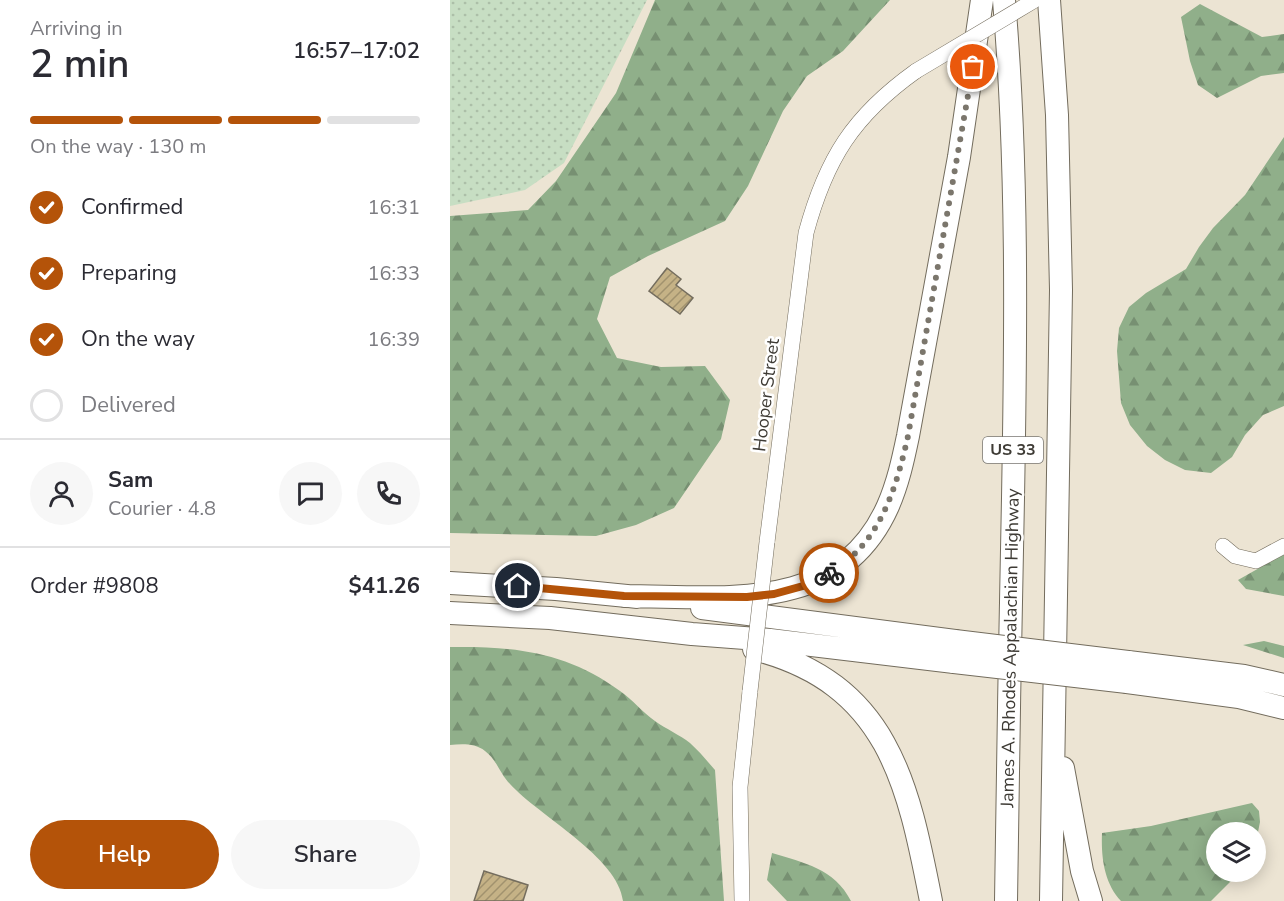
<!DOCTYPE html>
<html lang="en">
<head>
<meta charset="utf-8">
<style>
  :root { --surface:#fff; --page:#f7f7f7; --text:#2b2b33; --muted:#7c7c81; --line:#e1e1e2; --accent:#b45309 }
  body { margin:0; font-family:"Nunito Sans",sans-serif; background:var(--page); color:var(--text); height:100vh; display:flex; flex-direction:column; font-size:22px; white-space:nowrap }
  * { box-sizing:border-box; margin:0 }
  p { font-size:20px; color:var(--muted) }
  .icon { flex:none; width:33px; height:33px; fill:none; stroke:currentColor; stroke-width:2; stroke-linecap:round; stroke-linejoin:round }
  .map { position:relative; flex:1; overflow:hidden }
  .drawer { display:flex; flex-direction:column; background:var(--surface); width:450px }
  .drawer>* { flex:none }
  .buttons { position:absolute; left:756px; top:822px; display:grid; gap:12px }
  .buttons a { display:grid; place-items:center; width:60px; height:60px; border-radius:50%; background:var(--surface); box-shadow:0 3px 15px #0003; font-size:30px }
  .pin { position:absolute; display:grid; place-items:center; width:51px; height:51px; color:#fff; margin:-26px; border:3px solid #fff; border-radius:50%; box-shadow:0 2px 6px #0007 }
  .courier { position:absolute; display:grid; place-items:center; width:60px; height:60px; margin:-30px; border:4px solid #b45309; border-radius:50%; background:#fff; color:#222; box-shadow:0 2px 8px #0007 }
  .overview em { font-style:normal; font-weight:600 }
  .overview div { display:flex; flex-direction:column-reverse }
  .overview { display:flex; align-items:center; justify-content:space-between; height:102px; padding:0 30px }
  h1 { font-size:39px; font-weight:600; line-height:45px }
  .bar { display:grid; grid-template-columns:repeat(4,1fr); gap:9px 6px; align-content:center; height:72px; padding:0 30px }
  .bar i { height:8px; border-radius:4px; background:var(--line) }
  .bar .on { background:var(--accent) }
  .bar p { grid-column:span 4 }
  .line { display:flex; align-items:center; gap:15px; padding:0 30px; border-top:2px solid var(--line) }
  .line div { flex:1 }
  .round { display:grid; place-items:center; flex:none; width:63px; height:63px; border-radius:32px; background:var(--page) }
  ol { padding:0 30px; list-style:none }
  li { display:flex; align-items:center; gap:18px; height:66px }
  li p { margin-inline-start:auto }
  li .icon { padding:6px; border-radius:50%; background:var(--accent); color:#fff; stroke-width:4 }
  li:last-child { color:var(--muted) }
  li i { width:33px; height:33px; border:3px solid var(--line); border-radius:50% }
  .button { display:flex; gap:12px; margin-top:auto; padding:12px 30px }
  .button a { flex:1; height:69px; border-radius:36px; background:var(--accent); color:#fff; font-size:24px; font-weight:600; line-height:69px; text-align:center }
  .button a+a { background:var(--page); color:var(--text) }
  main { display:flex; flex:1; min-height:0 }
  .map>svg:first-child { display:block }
  .grass { fill:url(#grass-dots) }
  .forest { fill:url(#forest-firs) }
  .building { fill:url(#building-hatch); stroke:#746d5e; stroke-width:1.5 }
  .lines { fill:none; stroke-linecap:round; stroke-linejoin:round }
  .minor-casing { stroke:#736c5d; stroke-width:16 }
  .highway-casing { stroke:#736c5d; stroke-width:24 }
  .minor { stroke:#fff; stroke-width:15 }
  .highway { stroke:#fff; stroke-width:22 }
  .minor-bridge-casing { stroke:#736c5d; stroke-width:16; stroke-linecap:butt }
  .highway-bridge-casing { stroke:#736c5d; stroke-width:24; stroke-linecap:butt }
  .minor-bridge { stroke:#fff; stroke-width:15 }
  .highway-bridge { stroke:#fff; stroke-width:22 }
  .done { stroke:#7b766c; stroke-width:6; stroke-dasharray:0 10.8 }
  .route { stroke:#b45309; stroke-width:8 }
  .labels { text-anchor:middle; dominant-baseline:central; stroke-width:5; stroke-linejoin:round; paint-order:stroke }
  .shield { fill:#fff; stroke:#787672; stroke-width:1.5 }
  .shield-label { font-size:16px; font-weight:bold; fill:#3e3b35 }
  .street-label { font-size:18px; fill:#3e3b35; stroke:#fff }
</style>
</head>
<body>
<main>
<section class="drawer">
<div class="overview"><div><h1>2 min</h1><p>Arriving in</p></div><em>16:57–17:02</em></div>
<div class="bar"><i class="on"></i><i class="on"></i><i class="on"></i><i></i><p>On the way · 130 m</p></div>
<ol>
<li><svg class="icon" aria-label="check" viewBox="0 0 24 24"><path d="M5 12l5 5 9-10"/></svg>Confirmed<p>16:31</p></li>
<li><svg class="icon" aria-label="check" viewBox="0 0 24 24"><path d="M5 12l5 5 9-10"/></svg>Preparing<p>16:33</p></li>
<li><svg class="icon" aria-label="check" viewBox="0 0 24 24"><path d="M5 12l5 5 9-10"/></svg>On the way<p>16:39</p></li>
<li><i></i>Delivered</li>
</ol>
<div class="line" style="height:108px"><a class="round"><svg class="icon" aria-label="person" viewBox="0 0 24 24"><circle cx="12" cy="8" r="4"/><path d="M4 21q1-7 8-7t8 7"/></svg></a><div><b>Sam</b><p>Courier · 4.8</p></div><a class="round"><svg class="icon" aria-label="chat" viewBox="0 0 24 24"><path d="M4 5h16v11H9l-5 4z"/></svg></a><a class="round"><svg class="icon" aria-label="phone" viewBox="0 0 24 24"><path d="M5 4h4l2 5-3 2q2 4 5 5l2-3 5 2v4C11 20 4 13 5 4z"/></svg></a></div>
<div class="line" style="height:78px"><div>Order #9808</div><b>$41.26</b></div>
<div class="button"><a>Help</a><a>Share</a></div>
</section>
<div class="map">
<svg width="834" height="901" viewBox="0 0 834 901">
  <defs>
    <pattern id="grass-dots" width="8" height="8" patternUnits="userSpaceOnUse" patternTransform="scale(1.5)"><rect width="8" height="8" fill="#c7dec3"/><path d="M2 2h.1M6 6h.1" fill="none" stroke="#acbfa8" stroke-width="1.8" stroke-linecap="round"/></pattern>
    <pattern id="forest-firs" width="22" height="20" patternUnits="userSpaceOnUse" patternTransform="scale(1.5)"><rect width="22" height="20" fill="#90af8a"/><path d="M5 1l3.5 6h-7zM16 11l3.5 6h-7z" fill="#779072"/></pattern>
    <pattern id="building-hatch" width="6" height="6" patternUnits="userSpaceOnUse" patternTransform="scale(1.5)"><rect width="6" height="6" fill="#c5b286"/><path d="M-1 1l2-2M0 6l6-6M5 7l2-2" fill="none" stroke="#a1926e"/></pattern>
  </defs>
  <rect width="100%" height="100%" fill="#ece4d3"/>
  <path class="grass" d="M 0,0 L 197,0 L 114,163 L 75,190 L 0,206 Z"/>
  <path class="forest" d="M 205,0 L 440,0 L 393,51 L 357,76 L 333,111 L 298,186 L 275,221 L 198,256 L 160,277 L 147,319 L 167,358 L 211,367 L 255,366 L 280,400 L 271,439 L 224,508 L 186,525 L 146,536 L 0,533 L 0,216 L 78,210 L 106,181 L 166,93 Z
    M 750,4 L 812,37 L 834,34 L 834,73 L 811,76 L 767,98 L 748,85 L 740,61 L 731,17 Z
    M 834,137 L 834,406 L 813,415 L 795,435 L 782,457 L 761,473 L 735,470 L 715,460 L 697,446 L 680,425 L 671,403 L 667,351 L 669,328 L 679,307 L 696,293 L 736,269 L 749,247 L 763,228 L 795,195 Z
    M 834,554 L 834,596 L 796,589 L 788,580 Z
    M 814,641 L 834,646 L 834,658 L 793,645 Z
    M 0,647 C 64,646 117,652 170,691 C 183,700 192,712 205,721 C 216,729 230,735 240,743 C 249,751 257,761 265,770 L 274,901 L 173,901 C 168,857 89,816 60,784 C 50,774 47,760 35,751 C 25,743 12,744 0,745 Z
    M 802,803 L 809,811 L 810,822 L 806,842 L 806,832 L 766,832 L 766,872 L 790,872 L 761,901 L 671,901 C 654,883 651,857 652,833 L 701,826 Z
    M 322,853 C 354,863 384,868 401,901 L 337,901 L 317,880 Z"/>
  <path class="building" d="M 217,268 L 231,279 L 226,285 L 243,298 L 230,314 L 199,291 Z
    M 34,871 L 78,885 L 73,901 L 24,901 Z"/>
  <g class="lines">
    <g class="minor-casing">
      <path id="minor" d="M 317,542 L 356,233 C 376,159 403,116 466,71
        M 773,546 L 785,556 L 806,561 L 834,546
        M 292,901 L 290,787 L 300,691"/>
    </g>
    <g class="highway-casing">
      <path id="highway" d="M 554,0 C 568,166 566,332 563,498 C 560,632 558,767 556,901
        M 599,0 L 607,115 L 611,290 L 601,901
        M 0,583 L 106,589 L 187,597
        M 174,596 C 272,596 389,616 438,506 C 448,483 453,460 458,436 L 509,157 L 532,0
        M 252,608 L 505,641
        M 0,613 L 100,618 L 242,634 L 320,640 L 504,662
        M 304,649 C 438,683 458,783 481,901
        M 678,662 L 794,676 L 834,685
        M 677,682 L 789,697 L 834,708
        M 613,768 L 632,871 L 641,901"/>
    </g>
    <use href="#minor" class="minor"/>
    <use href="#highway" class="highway"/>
    <g class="minor-bridge-casing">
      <path id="minor-bridge" d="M 466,71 L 585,0
        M 300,691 L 317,542"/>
    </g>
    <g class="highway-bridge-casing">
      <path id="highway-bridge" d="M 505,641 L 678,662
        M 504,662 L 677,682"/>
    </g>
    <use href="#minor-bridge" class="minor-bridge"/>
    <use href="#highway-bridge" class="highway-bridge"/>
  </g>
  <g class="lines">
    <path class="done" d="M 379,573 C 430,544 446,489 458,436 L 523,67"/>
    <path class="route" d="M 68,586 L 174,596 L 297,597 L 324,594 L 353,586 L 379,573"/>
  </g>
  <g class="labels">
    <rect class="shield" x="533" y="437" width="60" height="26" rx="4.5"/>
    <g class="shield-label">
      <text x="563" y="450">US 33</text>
    </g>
    <g class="street-label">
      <text transform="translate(316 395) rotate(-83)">Hooper Street</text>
      <text transform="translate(560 648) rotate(-89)">James A. Rhodes Appalachian Highway</text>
    </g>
  </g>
</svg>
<div class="buttons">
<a><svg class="icon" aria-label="layers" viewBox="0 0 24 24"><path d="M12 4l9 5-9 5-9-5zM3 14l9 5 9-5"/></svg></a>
</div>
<div class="pin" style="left:523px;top:67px;background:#ea580c"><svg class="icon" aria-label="bag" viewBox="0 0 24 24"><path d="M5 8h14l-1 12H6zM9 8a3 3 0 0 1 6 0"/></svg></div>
<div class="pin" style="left:68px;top:586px;background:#1f2937"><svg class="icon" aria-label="home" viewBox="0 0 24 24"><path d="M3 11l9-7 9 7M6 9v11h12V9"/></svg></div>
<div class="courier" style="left:379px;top:573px"><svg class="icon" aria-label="bike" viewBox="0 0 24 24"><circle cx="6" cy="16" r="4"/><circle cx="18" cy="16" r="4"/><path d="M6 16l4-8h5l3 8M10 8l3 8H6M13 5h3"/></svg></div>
</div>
</main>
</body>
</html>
